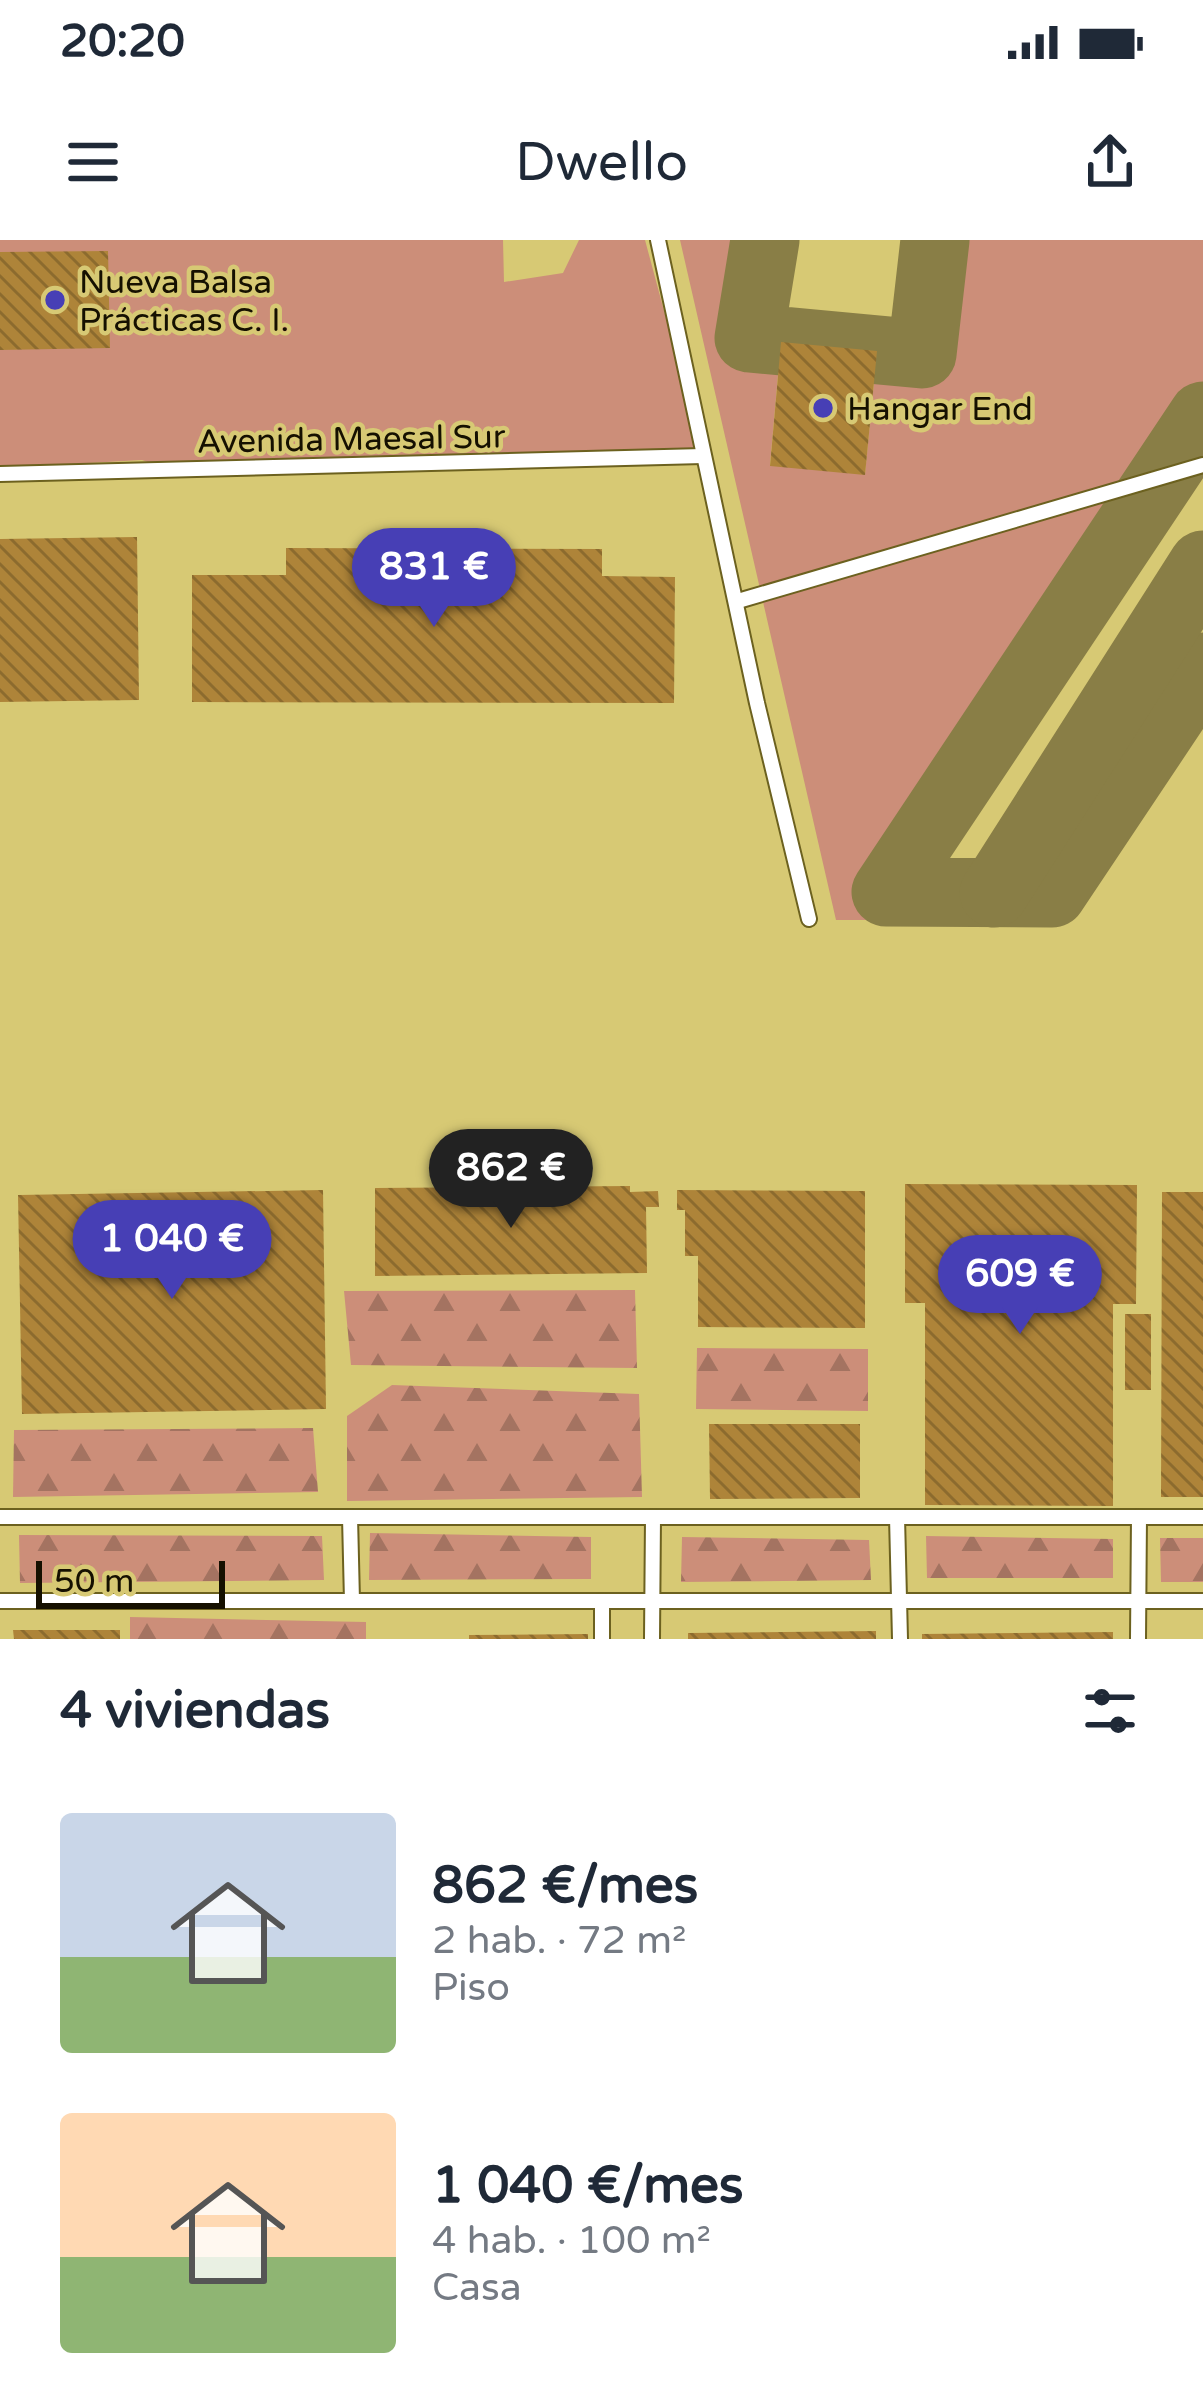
<!DOCTYPE html>
<html lang="es">
<head>
<meta charset="utf-8">
<style>
	body { margin:0; font-family:"Varela Round",sans-serif; background:#f2f2f3; color:#1f2937; height:100vh; display:flex; flex-direction:column; font-size:45px; white-space:nowrap }
	* { box-sizing:border-box; margin:0 }
	p { font-size:39px; color:#747a83 }
	.icon { flex:none; width:66px; height:66px; fill:none; stroke:currentColor; stroke-width:2; stroke-linecap:round; stroke-linejoin:round }
	.map { position:relative; height:1399px; overflow:hidden }
	.drawer { display:flex; flex-direction:column; background:#fff; flex:1 }
	.drawer>* { flex:none }
	.scale { position:absolute; left:36px; bottom:30px; width:189px; box-sizing:border-box; padding-left:12px; border:6px solid #151000; border-top:0; font-size:33px; line-height:42px; white-space:nowrap; color:#151000; -webkit-text-stroke:9px #d7c974; paint-order:stroke }
	.price { position:absolute; translate:-50% -102px; padding:0 27px; border-radius:42px; background:#473fb5; color:#fff; font-size:39px; line-height:78px; filter:drop-shadow(0 3px 6px #0008) }
	.price::after { content:''; position:absolute; left:50%; top:72px; width:36px; height:27px; margin-left:-18px; background:inherit; clip-path:polygon(0 0,100% 0,50% 100%) }
	.price.selected { background:#222; color:#fff }
	ul { padding:0; list-style:none }
	li { display:flex; align-items:center; gap:36px; height:300px; padding:0 60px }
	li span { display:grid; place-items:center; flex:none; width:336px; height:240px; border-radius:12px; color:#555 }
	li>.icon { margin-inline-start:auto }
	span .icon { width:144px; height:144px; fill:#fffc; stroke-width:1 }
	li b { font-size:51px }
	h2 { display:flex; justify-content:space-between; align-items:center; height:144px; padding:0 60px; font-size:51px }
	.status { display:flex; justify-content:space-between; align-items:center; height:84px; padding:0 60px; background:#fff; direction:ltr }
	.status svg { height:33px; fill:currentColor }
	header { display:flex; justify-content:space-between; align-items:center; height:156px; padding:0 60px; background:#fff; font-size:54px; font-weight:600 }
	.map>svg:first-child { display:block }
	.grass { fill:#cc8e79 }
	.forest { fill:url(#forest-firs) }
	.lines { fill:none; stroke-linecap:round; stroke-linejoin:round }
	.taxiway { stroke:#897e46; stroke-width:69 }
	.building { fill:url(#building-back-hatch) }
	.service-casing { stroke:#6c611f; stroke-width:18 }
	.service { stroke:#fff; stroke-width:14 }
	.poi-dot { fill:#473fb5; stroke:#d7c974; stroke-width:4.5 }
	.labels { text-anchor:middle; stroke-width:9; stroke-linejoin:round; paint-order:stroke }
	.poi-label { font-size:33px; fill:#151000; stroke:#d7c974; text-anchor:start }
	.street-label { font-size:33px; fill:#151000; stroke:#d7c974 }
</style>
</head>
<body>
<div class="status"><b>20:20</b><svg viewBox="0 0 49 12"><path d="M0 12V9h3v3zM5 12V6h3v6zM10 12V3h3v9zM15 12V0h3v12zM26 1h20v11H26zM47 4h2v5h-2z"/></svg></div>
<header><svg class="icon" aria-label="menu" viewBox="0 0 24 24"><path d="M4 6h16M4 12h16M4 18h16"/></svg>Dwello<svg class="icon" aria-label="share" viewBox="0 0 24 24"><path d="M12 15V3M7 8l5-5 5 5M5 13v7h14v-7"/></svg></header>
<div class="map">
<svg width="1203" height="1399" viewBox="0 0 1203 1399">
	<defs>
		<pattern id="forest-firs" width="22" height="20" patternUnits="userSpaceOnUse" patternTransform="scale(3)"><rect width="22" height="20" fill="#cc8e79"/><path d="M5 1l3.5 6h-7zM16 11l3.5 6h-7z" fill="#a47361"/></pattern>
		<pattern id="building-back-hatch" width="6" height="6" patternUnits="userSpaceOnUse" patternTransform="scale(3)"><rect width="6" height="6" fill="#ae8439"/><path d="M-1 5l2 2M0 0l6 6M5-1l2 2" fill="none" stroke="#8c6b2e"/></pattern>
	</defs>
	<rect width="100%" height="100%" fill="#d7c974"/>
	<g class="grass">
		<polygon points="0,0 503,0 504,42 563,33 579,0 645,0 703,216 171,230 142,220 0,228"/>
		<polygon points="680,0 765,0 749,98 781,102 770,225 865,234 877,111 922,114 935,0 1203,0 1203,176 1117,311 886,652 874,680 836,680"/>
	</g>
	<g class="forest">
		<polygon points="635,1050 637,1128 351,1125 344,1051"/>
		<polygon points="697,1108 868,1109 868,1171 696,1169"/>
		<polygon points="392,1145 639,1154 642,1257 347,1261 347,1176"/>
		<polygon points="313,1188 318,1252 13,1257 14,1190"/>
		<polygon points="370,1293 591,1297 591,1339 369,1340"/>
		<polygon points="19,1295 322,1296 324,1340 20,1343"/>
		<polygon points="926,1296 1113,1299 1113,1338 927,1338"/>
		<polygon points="682,1297 869,1300 871,1340 681,1342"/>
		<polygon points="1160,1298 1203,1298 1203,1342 1161,1342"/>
		<polygon points="130,1377 366,1382 366,1399 130,1399"/>
	</g>
	<g class="lines">
		<g class="taxiway">
			<polyline points="765,0 749,98 922,114 935,0"/>
			<polyline points="1203,176 886,652 1052,653 1203,427"/>
			<polyline points="994,653 1203,325"/>
		</g>
	</g>
	<g class="building">
		<polygon points="108,11 110,108 0,110 0,12"/>
		<polygon points="781,102 877,111 865,235 770,226"/>
		<polygon points="137,297 139,460 0,462 0,299"/>
		<polygon points="286,308 602,309 602,336 675,337 674,463 192,462 192,335 286,335"/>
		<polygon points="905,944 1137,945 1136,1064 1113,1064 1113,1266 925,1265 925,1063 905,1063"/>
		<polygon points="630,946 630,952 658,951 659,967 646,967 647,1033 375,1036 375,948"/>
		<polygon points="323,950 326,1169 22,1174 18,955"/>
		<polygon points="677,950 865,951 865,1088 698,1087 698,1016 685,1016 685,970 677,970"/>
		<polygon points="1162,952 1203,952 1203,1257 1161,1257"/>
		<rect x="1125" y="1074" width="26" height="76"/>
		<polygon points="709,1184 860,1184 860,1258 710,1259"/>
		<polygon points="13,1390 120,1390 120,1399 14,1399"/>
		<polygon points="876,1391 876,1399 688,1399 688,1393"/>
		<polygon points="1113,1392 1113,1399 922,1399 922,1394"/>
		<polygon points="588,1394 588,1399 469,1399 469,1395"/>
	</g>
	<g class="lines">
		<g class="service-casing">
			<g id="service">
				<polyline points="658,0 757,463 809,679"/>
				<polyline points="0,234 703,216"/>
				<polyline points="738,361 1203,225"/>
				<polyline points="0,1277 1203,1277"/>
				<polyline points="350,1277 352,1361"/>
				<polyline points="897,1277 900,1399"/>
				<polyline points="0,1361 1203,1361"/>
				<polyline points="602,1399 602,1361"/>
				<polyline points="652,1399 653,1277"/>
				<polyline points="1138,1399 1139,1277"/>
			</g>
		</g>
		<use href="#service" class="service"/>
	</g>
	<g class="poi-dot">
		<circle cx="55" cy="60" r="12"/>
		<circle cx="823" cy="168" r="12"/>
	</g>
	<g class="labels">
		<g class="poi-label">
			<text x="79" y="53">Nueva Balsa<tspan x="79" dy="38">Prácticas C. I.</tspan></text>
			<text x="847" y="180">Hangar End</text>
		</g>
		<g class="street-label">
			<text transform="translate(351 198) rotate(-1)" y="12">Avenida Maesal Sur</text>
		</g>
	</g>
</svg>
<div class="scale">50 m</div>
<b class="price" style="left:434px;top:390px">831 €</b>
<b class="price selected" style="left:511px;top:991px">862 €</b>
<b class="price" style="left:172px;top:1062px">1 040 €</b>
<b class="price" style="left:1020px;top:1097px">609 €</b>
</div>
<section class="drawer">
<h2>4 viviendas<svg class="icon" aria-label="filters" viewBox="0 0 24 24"><path d="M4 7h16M4 17h16"/><circle cx="9" cy="7" r="2"/><circle cx="15" cy="17" r="2"/></svg></h2>
<ul>
<li><span style="background:linear-gradient(#c9d6e8 60%,#8fb573 0)"><svg class="icon" aria-label="home" viewBox="0 0 24 24"><path d="M3 11l9-7 9 7M6 9v11h12V9"/></svg></span><div><b>862 €/mes</b><p>2 hab. · 72 m²</p><p>Piso</p></div></li>
<li><span style="background:linear-gradient(#ffd9b3 60%,#8fb573 0)"><svg class="icon" aria-label="home" viewBox="0 0 24 24"><path d="M3 11l9-7 9 7M6 9v11h12V9"/></svg></span><div><b>1 040 €/mes</b><p>4 hab. · 100 m²</p><p>Casa</p></div></li>
</ul>
</section>
</body>
</html>
